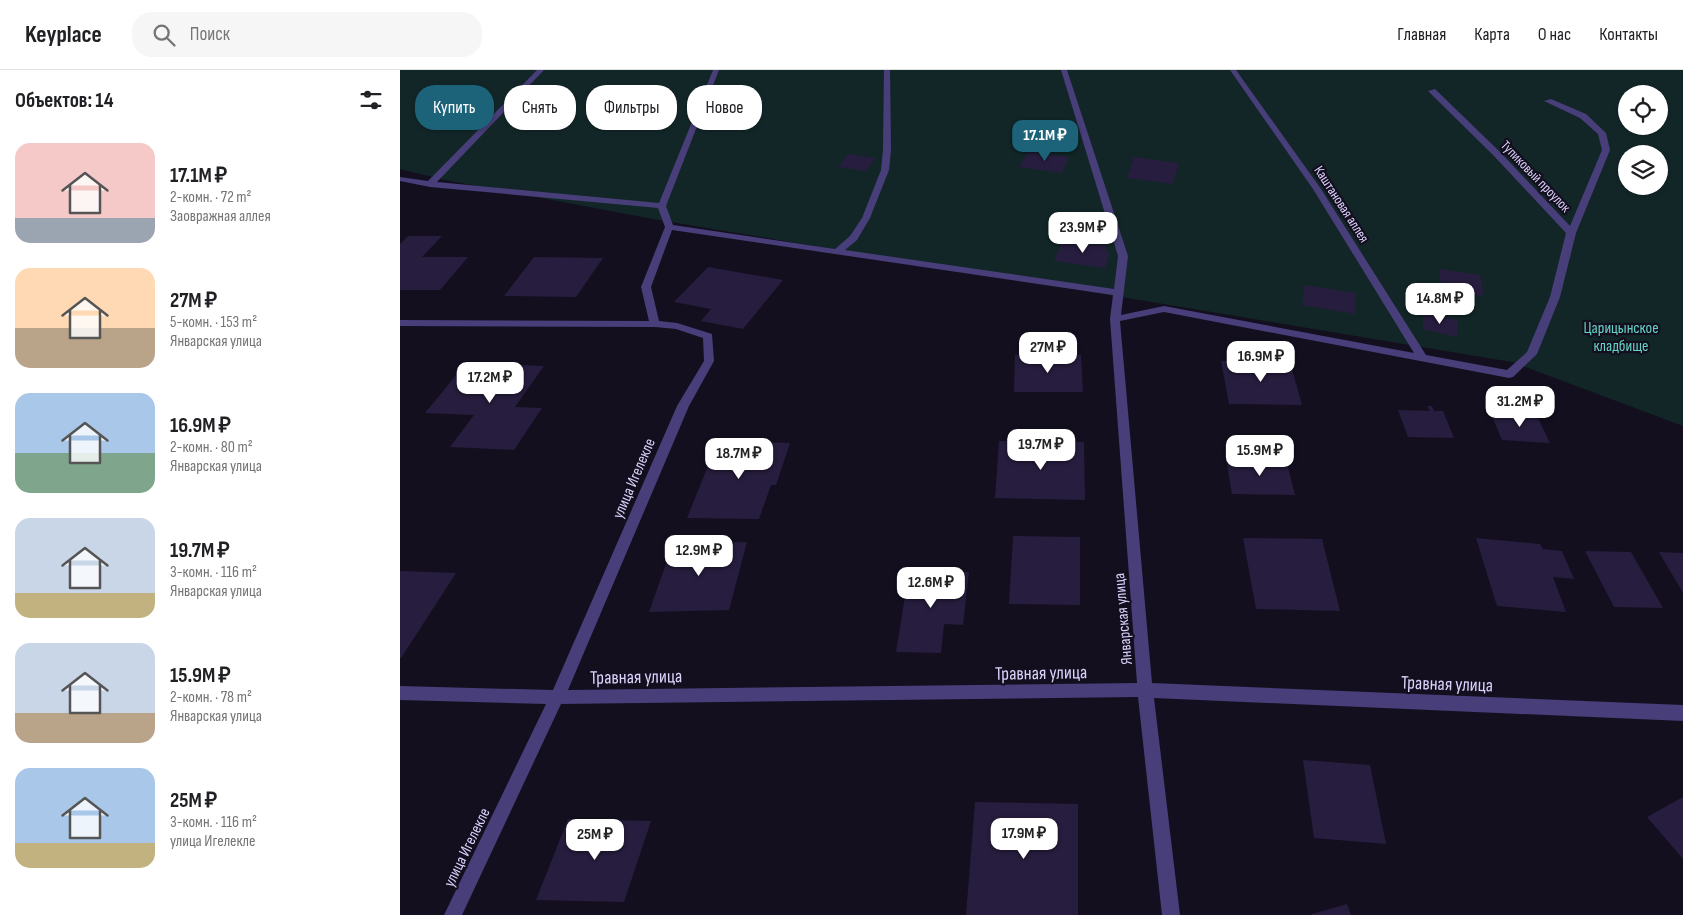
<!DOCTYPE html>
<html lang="ru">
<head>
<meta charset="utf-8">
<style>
	body { margin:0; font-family:"Sofia Sans Condensed",sans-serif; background:#f6f6f6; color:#202124; height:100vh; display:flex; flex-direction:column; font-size:19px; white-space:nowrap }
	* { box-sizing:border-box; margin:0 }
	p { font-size:16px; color:#757577 }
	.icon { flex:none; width:28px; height:28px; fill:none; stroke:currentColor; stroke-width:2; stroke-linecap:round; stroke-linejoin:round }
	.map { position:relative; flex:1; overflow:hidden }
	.panel { display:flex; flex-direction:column; background:#fff; width:400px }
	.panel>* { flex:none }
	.hud { position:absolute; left:15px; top:15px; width:475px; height:45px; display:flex; gap:10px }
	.tools { position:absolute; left:1218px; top:15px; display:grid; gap:10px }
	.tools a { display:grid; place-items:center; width:50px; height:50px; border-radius:50%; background:#fff; box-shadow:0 1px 4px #0004; font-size:25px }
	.price { position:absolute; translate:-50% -42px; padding:0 11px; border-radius:10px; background:#fff; color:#222; font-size:16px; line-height:32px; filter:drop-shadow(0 1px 2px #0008) }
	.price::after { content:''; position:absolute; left:50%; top:30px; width:15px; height:11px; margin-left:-8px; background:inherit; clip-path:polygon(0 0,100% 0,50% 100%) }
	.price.on { background:#1c6379; color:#fff }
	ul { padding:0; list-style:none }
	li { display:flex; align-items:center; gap:15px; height:125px; padding:0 15px }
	li span { display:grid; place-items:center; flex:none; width:140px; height:100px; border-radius:15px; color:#555 }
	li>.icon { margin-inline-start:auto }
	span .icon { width:60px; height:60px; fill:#fffc; stroke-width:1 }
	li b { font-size:21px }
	h2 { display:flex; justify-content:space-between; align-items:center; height:60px; padding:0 15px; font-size:21px }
	.tag { padding:0 18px; border-radius:20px; background:#fff; box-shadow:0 1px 4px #0004; font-size:18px; line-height:45px }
	.tag.on { background:#1c6379; color:#fff }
	header { display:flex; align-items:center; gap:30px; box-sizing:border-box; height:70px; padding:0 25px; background:#fff; border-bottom:1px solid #e0e0e0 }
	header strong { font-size:24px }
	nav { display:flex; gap:28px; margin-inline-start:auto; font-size:18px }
	.search { width:350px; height:45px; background:#f6f6f6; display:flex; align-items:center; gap:12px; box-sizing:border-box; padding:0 18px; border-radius:20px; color:#757577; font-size:19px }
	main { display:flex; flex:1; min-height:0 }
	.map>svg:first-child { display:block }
	.green { fill:#122628; fill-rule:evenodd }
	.building { fill:#271d3e }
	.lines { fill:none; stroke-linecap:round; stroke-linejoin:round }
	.minor { fill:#483e79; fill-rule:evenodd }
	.labels { text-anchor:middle; stroke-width:4.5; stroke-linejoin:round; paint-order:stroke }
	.far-street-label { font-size:14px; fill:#dbd1fa; stroke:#130f1f }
	.park-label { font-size:16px; fill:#65d3c5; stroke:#130f1f }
	.street-label { font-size:16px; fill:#dbd1fa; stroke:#130f1f }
	.near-street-label { font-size:19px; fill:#dbd1fa; stroke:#130f1f }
</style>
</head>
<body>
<header>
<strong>Keyplace</strong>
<div class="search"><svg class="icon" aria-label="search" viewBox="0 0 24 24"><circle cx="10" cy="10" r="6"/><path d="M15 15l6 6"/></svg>Поиск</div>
<nav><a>Главная</a><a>Карта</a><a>О нас</a><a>Контакты</a></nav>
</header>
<main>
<section class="panel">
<h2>Объектов: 14<svg class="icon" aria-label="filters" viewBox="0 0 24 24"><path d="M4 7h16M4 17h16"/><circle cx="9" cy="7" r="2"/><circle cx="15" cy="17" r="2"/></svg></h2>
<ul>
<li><span style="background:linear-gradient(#f6c9c9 75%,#9aa5b1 0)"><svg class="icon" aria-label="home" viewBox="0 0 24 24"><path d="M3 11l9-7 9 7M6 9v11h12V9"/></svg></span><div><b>17.1M ₽</b><p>2-комн. · 72 m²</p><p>Заовражная аллея</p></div></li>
<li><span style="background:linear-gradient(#ffd9b3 60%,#b9a48a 0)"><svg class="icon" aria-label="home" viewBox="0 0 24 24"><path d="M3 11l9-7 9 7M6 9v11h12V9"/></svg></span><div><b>27M ₽</b><p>5-комн. · 153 m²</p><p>Январская улица</p></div></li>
<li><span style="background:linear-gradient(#a9c7e8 60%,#7fa58c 0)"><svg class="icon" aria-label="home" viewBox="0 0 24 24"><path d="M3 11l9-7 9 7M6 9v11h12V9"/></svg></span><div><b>16.9M ₽</b><p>2-комн. · 80 m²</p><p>Январская улица</p></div></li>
<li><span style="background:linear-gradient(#c9d6e8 75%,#c2b280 0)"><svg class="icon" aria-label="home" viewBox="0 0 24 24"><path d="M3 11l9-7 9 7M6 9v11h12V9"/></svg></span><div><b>19.7M ₽</b><p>3-комн. · 116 m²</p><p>Январская улица</p></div></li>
<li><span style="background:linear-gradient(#c9d6e8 70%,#b9a48a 0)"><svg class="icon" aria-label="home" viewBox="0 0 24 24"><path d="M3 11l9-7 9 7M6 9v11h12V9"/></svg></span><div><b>15.9M ₽</b><p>2-комн. · 78 m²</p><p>Январская улица</p></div></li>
<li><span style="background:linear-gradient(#a9c7e8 75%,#c2b280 0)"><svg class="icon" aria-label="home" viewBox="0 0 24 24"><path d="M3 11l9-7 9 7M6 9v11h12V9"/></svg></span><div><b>25M ₽</b><p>3-комн. · 116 m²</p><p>улица Игелекле</p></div></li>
</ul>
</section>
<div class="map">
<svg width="1283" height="845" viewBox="0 0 1283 845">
	<rect width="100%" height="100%" fill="#130f1f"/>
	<path class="green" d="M0,0H1283V356L1112,292L253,149L45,110L0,99ZM1226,24H1259V56H1226ZM1226,84H1259V116H1226Z"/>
	<g class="building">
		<polygon points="628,82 669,87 662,103 619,97"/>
		<polygon points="448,84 476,88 466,101 438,97"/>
		<polygon points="734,87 779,93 773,114 727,108"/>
		<polygon points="676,141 703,146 695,161 668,156"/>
		<polygon points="8,166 42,166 22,187 68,187 40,220 0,220 0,174"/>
		<polygon points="663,170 707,176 706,182 710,182 705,198 654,191"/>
		<polygon points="134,187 203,188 176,227 104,226"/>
		<polygon points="308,197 383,210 343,259 301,251 311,239 274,232"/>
		<polygon points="1039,199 1080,205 1084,226 1042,220"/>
		<polygon points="905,215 955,223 955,244 902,235"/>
		<polygon points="1023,243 1058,250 1057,267 1023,259"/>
		<polygon points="615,285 681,285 683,322 614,322"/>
		<polygon points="821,291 890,292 902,335 829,334"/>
		<polygon points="66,293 144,296 115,337 142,338 114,380 50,377 74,345 25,343"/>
		<polygon points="1027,336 1032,336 1034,341 1043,341 1054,368 1008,367 998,340 1030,341"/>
		<polygon points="1091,344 1137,346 1150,373 1102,370"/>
		<polygon points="318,371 390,373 376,415 371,415 359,449 287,448"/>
		<polygon points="599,371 684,372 685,430 595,428"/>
		<polygon points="826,389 886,389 895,425 832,424"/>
		<polygon points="613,466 680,467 680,535 609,534"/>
		<polygon points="843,468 922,469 940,541 856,539"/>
		<polygon points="1076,468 1140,474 1143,479 1162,481 1174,509 1153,507 1166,542 1097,536"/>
		<polygon points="347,472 329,540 249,542 273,474"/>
		<polygon points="1185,481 1231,482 1263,538 1214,537"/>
		<polygon points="1259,482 1283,483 1283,523"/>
		<polygon points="0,501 56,503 1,588 0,588"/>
		<polygon points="509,501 569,502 563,555 544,554 541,583 496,582"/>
		<polygon points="903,690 970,695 986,774 914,768"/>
		<polygon points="1283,727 1283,789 1247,747"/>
		<polygon points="575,732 678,734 678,845 566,845"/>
		<polygon points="168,749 251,751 224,832 136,830"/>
		<polygon points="947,834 951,845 912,845 912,844"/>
	</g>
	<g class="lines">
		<path class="minor" d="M137,0H144L37,112L259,133L313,0H319L266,136L273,155L435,179L450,166L462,148L481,100L483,80L484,0H490L491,80L489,100L470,148L457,170L445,180L714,219L718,186L661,0H667L728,186L721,245L764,236L1014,283L913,119L830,0H836L921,119L1026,285L1107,300L1127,282L1150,227L1166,163L1094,86L1028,21L1035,19L1100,82L1170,156L1202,80L1198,64L1180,48L1144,31L1151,29L1186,44L1206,63L1210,80L1176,163L1160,227L1137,284L1113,307L1109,308L764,242L720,251L752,613L1283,635V651L754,628L780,845H762L738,627L161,634L62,845H44L146,634L0,630V616L153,620L277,336L304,291L303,268L276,259L255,257L0,256V250L249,251L241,217L265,157L258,138L30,117L0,111V107L28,111ZM272,160L713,225L710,249L737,613L168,620L289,336L314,291L312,264L277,253L259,251L251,217Z"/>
	</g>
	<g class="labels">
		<g class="far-street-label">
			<text transform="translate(1136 106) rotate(46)" y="5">Тупиковый проулок</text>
			<text transform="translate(942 134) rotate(57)" y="5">Каштановая аллея</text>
		</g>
		<g class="park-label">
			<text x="1221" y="263">Царицынское<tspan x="1221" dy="18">кладбище</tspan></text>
		</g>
		<g class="street-label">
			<text transform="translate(233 408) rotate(-67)" y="6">улица Игелекле</text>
			<text transform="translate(722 549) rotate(-95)" y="6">Январская улица</text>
			<text transform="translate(66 777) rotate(-64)" y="6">улица Игелекле</text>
		</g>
		<g class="near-street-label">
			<text transform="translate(641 602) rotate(-1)" y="7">Травная улица</text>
			<text transform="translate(236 606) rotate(-1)" y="7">Травная улица</text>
			<text transform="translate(1047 613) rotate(2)" y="7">Травная улица</text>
		</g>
	</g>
</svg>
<div class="tools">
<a><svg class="icon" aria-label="locate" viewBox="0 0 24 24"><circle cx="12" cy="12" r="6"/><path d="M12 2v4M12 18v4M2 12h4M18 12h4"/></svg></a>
<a><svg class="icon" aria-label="layers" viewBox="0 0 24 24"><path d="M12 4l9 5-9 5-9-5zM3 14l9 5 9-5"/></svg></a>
</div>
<b class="price on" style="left:645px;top:92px">17.1M ₽</b>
<b class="price" style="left:683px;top:184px">23.9M ₽</b>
<b class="price" style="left:1040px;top:255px">14.8M ₽</b>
<b class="price" style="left:648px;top:304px">27M ₽</b>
<b class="price" style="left:861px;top:313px">16.9M ₽</b>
<b class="price" style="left:90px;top:334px">17.2M ₽</b>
<b class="price" style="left:1120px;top:358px">31.2M ₽</b>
<b class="price" style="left:641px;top:401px">19.7M ₽</b>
<b class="price" style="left:860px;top:407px">15.9M ₽</b>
<b class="price" style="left:339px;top:410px">18.7M ₽</b>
<b class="price" style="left:299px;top:507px">12.9M ₽</b>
<b class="price" style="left:531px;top:539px">12.6M ₽</b>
<b class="price" style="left:624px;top:790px">17.9M ₽</b>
<b class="price" style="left:195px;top:791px">25M ₽</b>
<div class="hud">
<a class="tag on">Купить</a>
<a class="tag">Снять</a>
<a class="tag">Фильтры</a>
<a class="tag">Новое</a>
</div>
</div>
</main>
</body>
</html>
